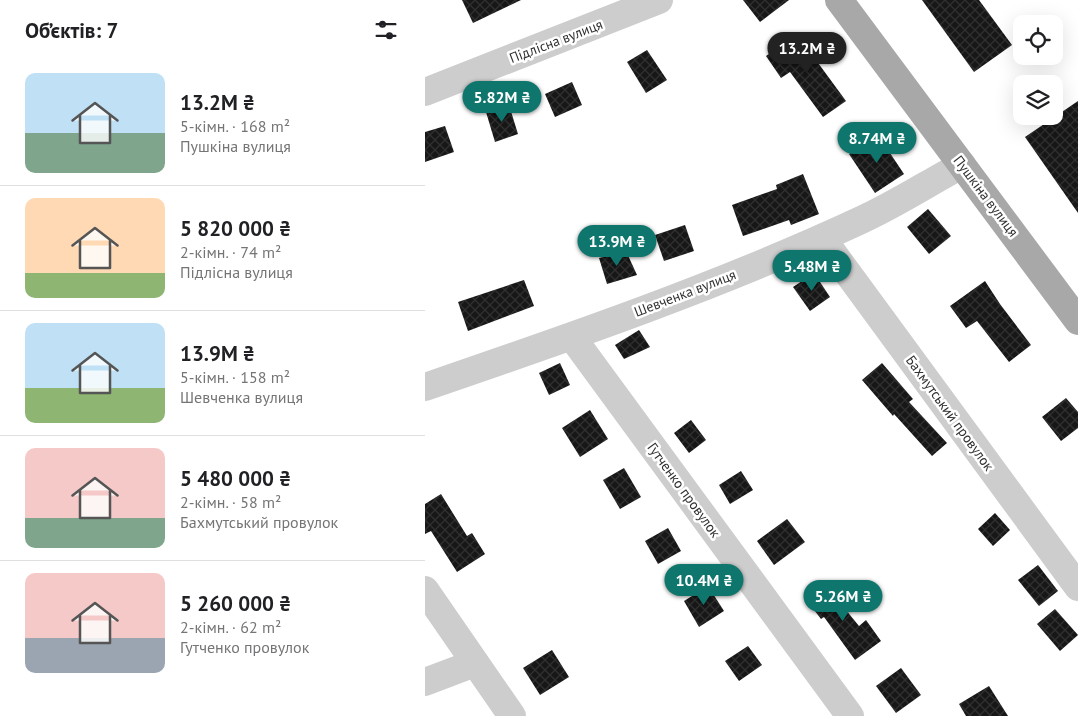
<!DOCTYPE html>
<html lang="uk">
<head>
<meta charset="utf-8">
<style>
	body { margin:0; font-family:"PT Sans",sans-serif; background:#f6f6f6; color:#202124; height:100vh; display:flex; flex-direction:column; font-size:19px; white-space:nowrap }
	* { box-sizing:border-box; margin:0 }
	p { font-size:16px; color:#757577 }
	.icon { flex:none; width:28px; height:28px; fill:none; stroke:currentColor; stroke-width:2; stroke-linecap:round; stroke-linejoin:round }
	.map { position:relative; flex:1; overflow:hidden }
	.drawer { display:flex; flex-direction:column; background:#fff; width:425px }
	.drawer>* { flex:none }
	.buttons { position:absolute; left:588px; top:15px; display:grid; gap:10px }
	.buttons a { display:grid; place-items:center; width:50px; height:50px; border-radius:10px; background:#fff; box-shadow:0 5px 20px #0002; font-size:25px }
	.price { position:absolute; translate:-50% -42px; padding:0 11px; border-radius:18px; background:#0f766e; color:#fff; font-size:16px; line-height:32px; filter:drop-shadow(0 1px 2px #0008) }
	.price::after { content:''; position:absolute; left:50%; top:30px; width:15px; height:11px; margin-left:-8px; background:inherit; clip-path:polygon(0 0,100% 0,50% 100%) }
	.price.active { background:#222; color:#fff }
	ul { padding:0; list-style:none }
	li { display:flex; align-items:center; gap:15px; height:125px; padding:0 25px }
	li+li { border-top:1px solid #e0e0e0 }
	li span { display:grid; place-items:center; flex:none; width:140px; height:100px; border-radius:10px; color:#555 }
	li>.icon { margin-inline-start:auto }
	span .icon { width:60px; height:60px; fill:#fffc; stroke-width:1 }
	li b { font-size:21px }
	h2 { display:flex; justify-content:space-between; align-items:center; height:60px; padding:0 25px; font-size:21px }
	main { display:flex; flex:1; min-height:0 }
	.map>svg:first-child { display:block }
	.building { fill:url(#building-cross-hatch) }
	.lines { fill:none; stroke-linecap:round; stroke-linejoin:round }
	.minor { stroke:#cdcdcd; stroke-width:28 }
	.major { stroke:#a8a8a8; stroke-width:28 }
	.labels { text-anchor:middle; stroke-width:5; stroke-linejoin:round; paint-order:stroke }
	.street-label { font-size:14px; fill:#303030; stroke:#fff }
</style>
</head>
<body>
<main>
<section class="drawer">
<h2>Об’єктів: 7<svg class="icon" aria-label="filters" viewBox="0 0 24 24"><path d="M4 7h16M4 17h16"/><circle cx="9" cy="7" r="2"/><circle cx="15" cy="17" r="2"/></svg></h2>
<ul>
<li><span style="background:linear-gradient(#bfe0f5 60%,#7fa58c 0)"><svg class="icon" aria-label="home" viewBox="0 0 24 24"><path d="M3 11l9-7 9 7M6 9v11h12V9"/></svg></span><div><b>13.2M ₴</b><p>5-кімн. · 168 m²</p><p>Пушкіна вулиця</p></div></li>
<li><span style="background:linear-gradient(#ffd9b3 75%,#8fb573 0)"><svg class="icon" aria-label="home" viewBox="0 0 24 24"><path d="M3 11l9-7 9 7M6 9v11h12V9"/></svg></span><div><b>5 820 000 ₴</b><p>2-кімн. · 74 m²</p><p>Підлісна вулиця</p></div></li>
<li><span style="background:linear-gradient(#bfe0f5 65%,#8fb573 0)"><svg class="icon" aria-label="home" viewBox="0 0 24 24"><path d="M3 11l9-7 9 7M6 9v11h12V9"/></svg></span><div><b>13.9M ₴</b><p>5-кімн. · 158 m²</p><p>Шевченка вулиця</p></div></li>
<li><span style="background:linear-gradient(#f6c9c9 70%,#7fa58c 0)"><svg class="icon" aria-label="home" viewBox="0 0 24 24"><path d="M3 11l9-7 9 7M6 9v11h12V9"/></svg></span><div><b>5 480 000 ₴</b><p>2-кімн. · 58 m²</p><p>Бахмутський провулок</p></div></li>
<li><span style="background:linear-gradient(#f6c9c9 65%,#9aa5b1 0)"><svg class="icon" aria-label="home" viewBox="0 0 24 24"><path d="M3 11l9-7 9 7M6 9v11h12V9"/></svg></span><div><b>5 260 000 ₴</b><p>2-кімн. · 62 m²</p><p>Гутченко провулок</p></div></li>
</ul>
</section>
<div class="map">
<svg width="653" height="716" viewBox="0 0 653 716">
	<defs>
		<pattern id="building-cross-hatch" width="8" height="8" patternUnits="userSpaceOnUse" patternTransform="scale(1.25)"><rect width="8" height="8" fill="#171717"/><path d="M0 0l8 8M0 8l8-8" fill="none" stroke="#303030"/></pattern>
	</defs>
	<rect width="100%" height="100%" fill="#fff"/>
	<g class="building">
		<polygon points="37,0 96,0 48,23"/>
		<polygon points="318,0 364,0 335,22"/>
		<polygon points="497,0 554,0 587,45 549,72"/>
		<polygon points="375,33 390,55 388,56 421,101 398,117 365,72 356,78 341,56"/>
		<polygon points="222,50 242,80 221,93 202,62"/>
		<polygon points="147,82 157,105 130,117 120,94"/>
		<polygon points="653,101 653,213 600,137"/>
		<polygon points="84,105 93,134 70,142 61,112"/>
		<polygon points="20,126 29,152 0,162 0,132"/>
		<polygon points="453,135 479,174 450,193 424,154"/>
		<polygon points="378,174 394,214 366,225 364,220 318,236 307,205 352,189 351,185"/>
		<polygon points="503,209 526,236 504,254 482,227"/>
		<polygon points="260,225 269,251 239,261 230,235"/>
		<polygon points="201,251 212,275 182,284 174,258"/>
		<polygon points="389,273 405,297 385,311 368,287"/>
		<polygon points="99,280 109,306 43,331 33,302"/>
		<polygon points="560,281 575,304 606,345 584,362 552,321 541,328 525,306"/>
		<polygon points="214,330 225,347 199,359 190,345"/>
		<polygon points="135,363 145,385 124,395 114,373"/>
		<polygon points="457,363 488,399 484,402 522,443 507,456 469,414 468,416 437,380"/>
		<polygon points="641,398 653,412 653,428 636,441 617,417"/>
		<polygon points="165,410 183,439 155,457 137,428"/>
		<polygon points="266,420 281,440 264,453 249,433"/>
		<polygon points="199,468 216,497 195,509 178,480"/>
		<polygon points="316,471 328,490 305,504 294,485"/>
		<polygon points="16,494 42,536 47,533 60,554 32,572 6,531 0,534 0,504"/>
		<polygon points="570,513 585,530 568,546 553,529"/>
		<polygon points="362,519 380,542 349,565 332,541"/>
		<polygon points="243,528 256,551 233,564 220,541"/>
		<polygon points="613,565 633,591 614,606 593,580"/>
		<polygon points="399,583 434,626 441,620 456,641 430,660 399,617 396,619 380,598"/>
		<polygon points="283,586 299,611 274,627 259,601"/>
		<polygon points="630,609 653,635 635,651 612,624"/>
		<polygon points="323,646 337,665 314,681 300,661"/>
		<polygon points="127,650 144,677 115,695 98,668"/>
		<polygon points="476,668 496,695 471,713 451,686"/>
		<polygon points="564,686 583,716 541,716 534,704"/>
	</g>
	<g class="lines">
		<g class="minor">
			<polyline points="0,92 234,0"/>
			<polyline points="397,238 653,587"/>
			<polyline points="147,337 425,716"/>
			<path d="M0,387C146,337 294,286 434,221C470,205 503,183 537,165"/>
			<polyline points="0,590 87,716"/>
			<polyline points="0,682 50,663"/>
		</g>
		<polyline class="major" points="414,0 653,321"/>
	</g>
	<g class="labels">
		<g class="street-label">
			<text transform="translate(131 41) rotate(-21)" y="5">Підлісна вулиця</text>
			<text transform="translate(561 196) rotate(53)" y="5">Пушкіна вулиця</text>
			<text transform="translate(260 293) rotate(-21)" y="5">Шевченка вулиця</text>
			<text transform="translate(525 413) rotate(54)" y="5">Бахмутський провулок</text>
			<text transform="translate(259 490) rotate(54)" y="5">Гутченко провулок</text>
		</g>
	</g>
</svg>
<div class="buttons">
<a><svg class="icon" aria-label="locate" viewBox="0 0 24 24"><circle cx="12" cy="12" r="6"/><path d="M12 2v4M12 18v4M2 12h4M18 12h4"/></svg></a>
<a><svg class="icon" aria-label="layers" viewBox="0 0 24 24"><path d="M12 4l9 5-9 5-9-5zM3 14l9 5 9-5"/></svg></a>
</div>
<b class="price active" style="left:382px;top:74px">13.2M ₴</b>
<b class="price" style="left:77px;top:123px">5.82M ₴</b>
<b class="price" style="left:452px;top:164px">8.74M ₴</b>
<b class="price" style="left:192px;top:267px">13.9M ₴</b>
<b class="price" style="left:387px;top:292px">5.48M ₴</b>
<b class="price" style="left:279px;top:606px">10.4M ₴</b>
<b class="price" style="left:418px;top:622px">5.26M ₴</b>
</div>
</main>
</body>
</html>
